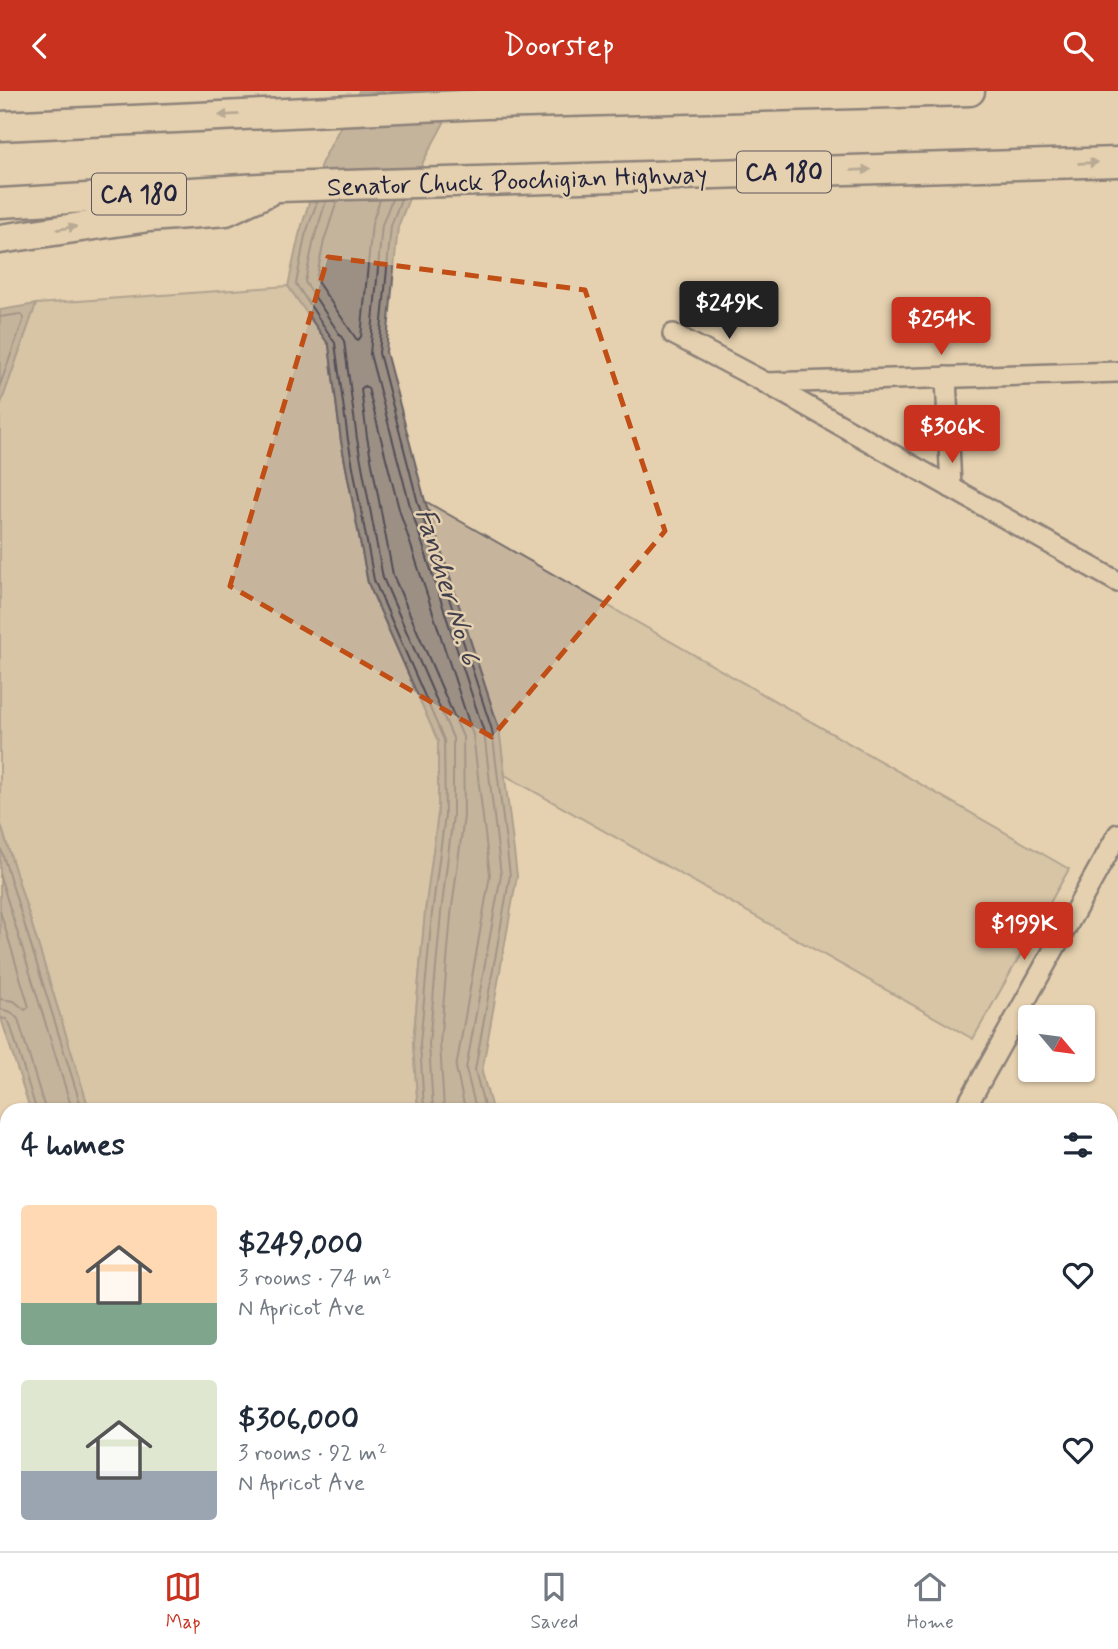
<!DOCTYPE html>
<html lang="en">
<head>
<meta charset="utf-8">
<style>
	body { margin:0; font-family:Mynerve,sans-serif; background:#f6f6f7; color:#1f2937; height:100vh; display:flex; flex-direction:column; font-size:26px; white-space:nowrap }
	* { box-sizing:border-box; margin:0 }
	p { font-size:23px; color:#747a83 }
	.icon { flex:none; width:38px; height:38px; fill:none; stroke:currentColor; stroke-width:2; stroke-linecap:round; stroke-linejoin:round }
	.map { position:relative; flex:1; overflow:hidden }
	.sheet { position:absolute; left:0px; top:1012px; width:1118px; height:450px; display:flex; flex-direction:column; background:#fff; border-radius:21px 21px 0 0; box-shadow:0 2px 5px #0004 }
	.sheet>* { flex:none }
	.needle { width:46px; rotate:119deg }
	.fabs { position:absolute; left:1018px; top:914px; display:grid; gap:14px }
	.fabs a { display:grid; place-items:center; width:77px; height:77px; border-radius:7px; background:#fff; box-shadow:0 2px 5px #0004; font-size:35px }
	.price { position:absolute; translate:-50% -60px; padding:0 16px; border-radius:7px; background:#c8321e; color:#fff; font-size:23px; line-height:46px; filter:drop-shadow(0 2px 4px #0008) }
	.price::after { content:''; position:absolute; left:50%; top:42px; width:21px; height:16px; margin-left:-10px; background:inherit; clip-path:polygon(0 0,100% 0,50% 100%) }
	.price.active { background:#222; color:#fff }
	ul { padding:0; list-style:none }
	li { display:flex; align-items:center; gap:21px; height:175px; padding:0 21px }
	li span { display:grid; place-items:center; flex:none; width:196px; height:140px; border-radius:7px; color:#555 }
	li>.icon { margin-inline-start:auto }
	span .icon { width:84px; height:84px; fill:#fffc; stroke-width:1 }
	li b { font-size:30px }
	h2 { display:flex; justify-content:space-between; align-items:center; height:84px; padding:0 21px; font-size:30px }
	header { display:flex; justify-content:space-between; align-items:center; height:91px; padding:0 21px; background:#c8321e; color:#fff; font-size:32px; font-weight:600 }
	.menu { display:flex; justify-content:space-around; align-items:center; height:98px; border-top:2px solid #e0e1e3; background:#fff; font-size:19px; color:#747a83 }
	.menu a { display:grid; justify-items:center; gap:4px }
	.menu .active { color:#c8321e }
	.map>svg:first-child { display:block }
	.green { fill:#c6b59c; stroke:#746c6c; stroke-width:2 }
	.water { fill:#9c9084; stroke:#6b6467; stroke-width:2 }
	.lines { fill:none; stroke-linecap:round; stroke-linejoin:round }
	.shore { stroke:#534e58; stroke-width:2 }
	.minor-casing { stroke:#22223b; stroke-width:24 }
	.major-casing { stroke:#22223b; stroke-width:30 }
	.highway-casing { stroke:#22223b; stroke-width:33 }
	.minor { stroke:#e5d1af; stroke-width:19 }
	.major { stroke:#e5d1af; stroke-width:24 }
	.highway { stroke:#e5d1af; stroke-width:28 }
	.oneway { fill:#847a75 }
	.marked { fill:none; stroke:#c04e15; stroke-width:5; stroke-dasharray:14 9; stroke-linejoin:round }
	.labels { text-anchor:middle; stroke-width:5; stroke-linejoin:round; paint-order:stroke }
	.shield { fill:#e5d1af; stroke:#5c565e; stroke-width:2 }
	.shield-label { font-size:24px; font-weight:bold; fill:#22223b }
	.street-label { font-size:26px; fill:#22223b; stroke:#e5d1af }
	.water-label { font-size:28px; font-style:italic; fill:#403e4d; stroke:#e5d1af }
</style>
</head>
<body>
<header><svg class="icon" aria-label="back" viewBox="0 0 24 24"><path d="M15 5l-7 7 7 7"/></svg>Doorstep<svg class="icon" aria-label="search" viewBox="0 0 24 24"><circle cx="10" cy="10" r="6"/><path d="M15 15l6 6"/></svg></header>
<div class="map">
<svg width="1118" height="1460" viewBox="0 0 1118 1460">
	<rect width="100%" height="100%" fill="#e5d1af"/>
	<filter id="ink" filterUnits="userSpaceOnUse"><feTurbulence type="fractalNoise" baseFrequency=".0143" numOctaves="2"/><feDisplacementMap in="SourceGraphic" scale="14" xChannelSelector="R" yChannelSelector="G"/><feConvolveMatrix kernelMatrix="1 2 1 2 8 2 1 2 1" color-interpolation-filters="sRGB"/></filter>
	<g filter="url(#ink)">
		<g class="green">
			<polygon points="288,195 329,254 341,350 368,492 438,650 438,723 425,821 413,953 418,1018 89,1018 0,731 0,315 36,213"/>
			<polygon points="425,410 1069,778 973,948 505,684 499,638"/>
			<polygon points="239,1454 418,1454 417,1460 250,1460"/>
		</g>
		<g class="water">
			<polygon points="359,0 461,0 424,69 398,136 386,261 425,410 499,638 517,785 482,981 492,1018 418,1018 413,953 425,821 438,723 438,650 368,492 341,350 329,254 288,195 299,144 321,73"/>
			<polygon points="36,213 0,315 0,219"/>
			<polygon points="0,731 89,1018 30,1018 0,924"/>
			<rect x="95" y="1454" width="52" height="6"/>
			<polygon points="418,1454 493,1454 492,1460 417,1460"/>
		</g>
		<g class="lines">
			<g class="shore">
				<polyline points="392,108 382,134 370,263 410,415 484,641 501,784 466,978 476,1018"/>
				<polyline points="401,108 391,135 379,262 418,412 492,639 510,784 475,979 485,1018"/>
				<polyline points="326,110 314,148 305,191 344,250 357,348 383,487 453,647 453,724 441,822 429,953 433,1018"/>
				<polyline points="337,110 324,150 316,189 357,249 361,246 372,132 380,109"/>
				<polyline points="317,111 305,145 296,193 335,252 348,349 374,489 444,649 445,724 432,822 420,953 424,1018"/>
				<polyline points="0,226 20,223 24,227 0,294"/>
				<polyline points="0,755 82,1018"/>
				<polyline points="0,785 72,1018"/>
				<polyline points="0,820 29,916 25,919 14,910 0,908"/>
				<polyline points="0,918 11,921 18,928 45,1018"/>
				<polyline points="0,927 6,928 10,933 36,1018"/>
				<polyline points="444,1018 440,953 451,824 464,725 463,646 393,484 367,346 361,298 364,295 368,297 399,418 473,644 490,784 456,977 465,1018"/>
			</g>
			<g class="minor-casing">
				<g id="minor">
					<polyline points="673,243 766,292 1118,491"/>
					<polyline points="946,286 951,397"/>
					<polyline points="766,292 1118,281"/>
					<polyline points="965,1018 1118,743"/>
					<polyline points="99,1454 99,1460"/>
					<polyline points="720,1460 723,1454"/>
				</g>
			</g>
			<g class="major-casing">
				<g id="major">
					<polyline points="0,1344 7,1348"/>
					<polyline points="199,1454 209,1460"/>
				</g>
			</g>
			<g class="highway-casing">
				<g id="highway">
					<polyline points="0,35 486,13 970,0"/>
					<polyline points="0,112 279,96 1118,71"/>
					<polyline points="0,148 149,126 226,120 267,101"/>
				</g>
			</g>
			<use href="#minor" class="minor"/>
			<use href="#major" class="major"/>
			<use href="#highway" class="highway"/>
		</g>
		<defs><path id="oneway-solid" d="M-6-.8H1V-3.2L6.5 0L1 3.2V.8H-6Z" transform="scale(1.75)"/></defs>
		<g class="oneway">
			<use href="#oneway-solid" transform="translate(229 24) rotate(177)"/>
			<use href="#oneway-solid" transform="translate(1088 72) rotate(-2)"/>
			<use href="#oneway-solid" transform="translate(861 79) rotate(-2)"/>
			<use href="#oneway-solid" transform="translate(67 137) rotate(-9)"/>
		</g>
	</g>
	<path d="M0 0H1118V1460H0ZM328,166L585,199L665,440L492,646L230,495Z" fill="#e5d1af" fill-opacity=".55" fill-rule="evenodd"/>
	<path class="marked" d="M328,166L585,199L665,440L492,646L230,495Z"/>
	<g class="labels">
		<g class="shield">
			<rect x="737" y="60.5" width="94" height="41" rx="5"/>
			<rect x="92" y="82.5" width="94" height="41" rx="5"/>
		</g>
		<g class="shield-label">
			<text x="784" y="89">CA 180</text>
			<text x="139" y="111">CA 180</text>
		</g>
		<g class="street-label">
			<text transform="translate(517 89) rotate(-2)" y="9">Senator Chuck Poochigian Highway</text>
		</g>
		<g class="water-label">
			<text transform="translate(449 495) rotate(73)" y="10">Fancher No. 6</text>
		</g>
	</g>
</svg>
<div class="fabs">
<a><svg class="needle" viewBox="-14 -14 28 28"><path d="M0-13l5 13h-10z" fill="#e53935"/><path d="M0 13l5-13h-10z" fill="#747a83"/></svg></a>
</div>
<b class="price active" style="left:729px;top:250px">$249K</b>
<b class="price" style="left:941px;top:266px">$254K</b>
<b class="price" style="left:952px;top:374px">$306K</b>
<b class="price" style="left:1024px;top:871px">$199K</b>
<section class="sheet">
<h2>4 homes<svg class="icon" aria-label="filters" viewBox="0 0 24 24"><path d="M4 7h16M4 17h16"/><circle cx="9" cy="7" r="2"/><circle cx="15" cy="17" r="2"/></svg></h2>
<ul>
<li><span style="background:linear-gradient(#ffd9b3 70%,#7fa58c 0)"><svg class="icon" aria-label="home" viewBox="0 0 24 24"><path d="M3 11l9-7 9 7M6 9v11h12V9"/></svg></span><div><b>$249,000</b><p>3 rooms · 74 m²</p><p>N Apricot Ave</p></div><svg class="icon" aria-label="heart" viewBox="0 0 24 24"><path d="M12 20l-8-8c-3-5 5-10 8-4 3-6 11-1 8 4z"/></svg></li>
<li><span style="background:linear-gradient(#dfe7d0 65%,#9aa5b1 0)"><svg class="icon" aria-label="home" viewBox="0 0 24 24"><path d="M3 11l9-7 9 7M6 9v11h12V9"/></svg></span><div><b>$306,000</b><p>3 rooms · 92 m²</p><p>N Apricot Ave</p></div><svg class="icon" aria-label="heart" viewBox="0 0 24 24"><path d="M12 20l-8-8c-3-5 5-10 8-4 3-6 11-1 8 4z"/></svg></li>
</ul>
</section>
</div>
<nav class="menu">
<a class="active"><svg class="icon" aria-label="map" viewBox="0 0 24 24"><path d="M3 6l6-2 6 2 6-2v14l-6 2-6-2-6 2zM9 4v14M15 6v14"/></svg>Map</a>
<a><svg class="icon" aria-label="saved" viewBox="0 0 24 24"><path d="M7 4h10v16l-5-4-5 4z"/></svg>Saved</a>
<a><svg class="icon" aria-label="home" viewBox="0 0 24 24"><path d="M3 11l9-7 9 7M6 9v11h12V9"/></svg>Home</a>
</nav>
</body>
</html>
